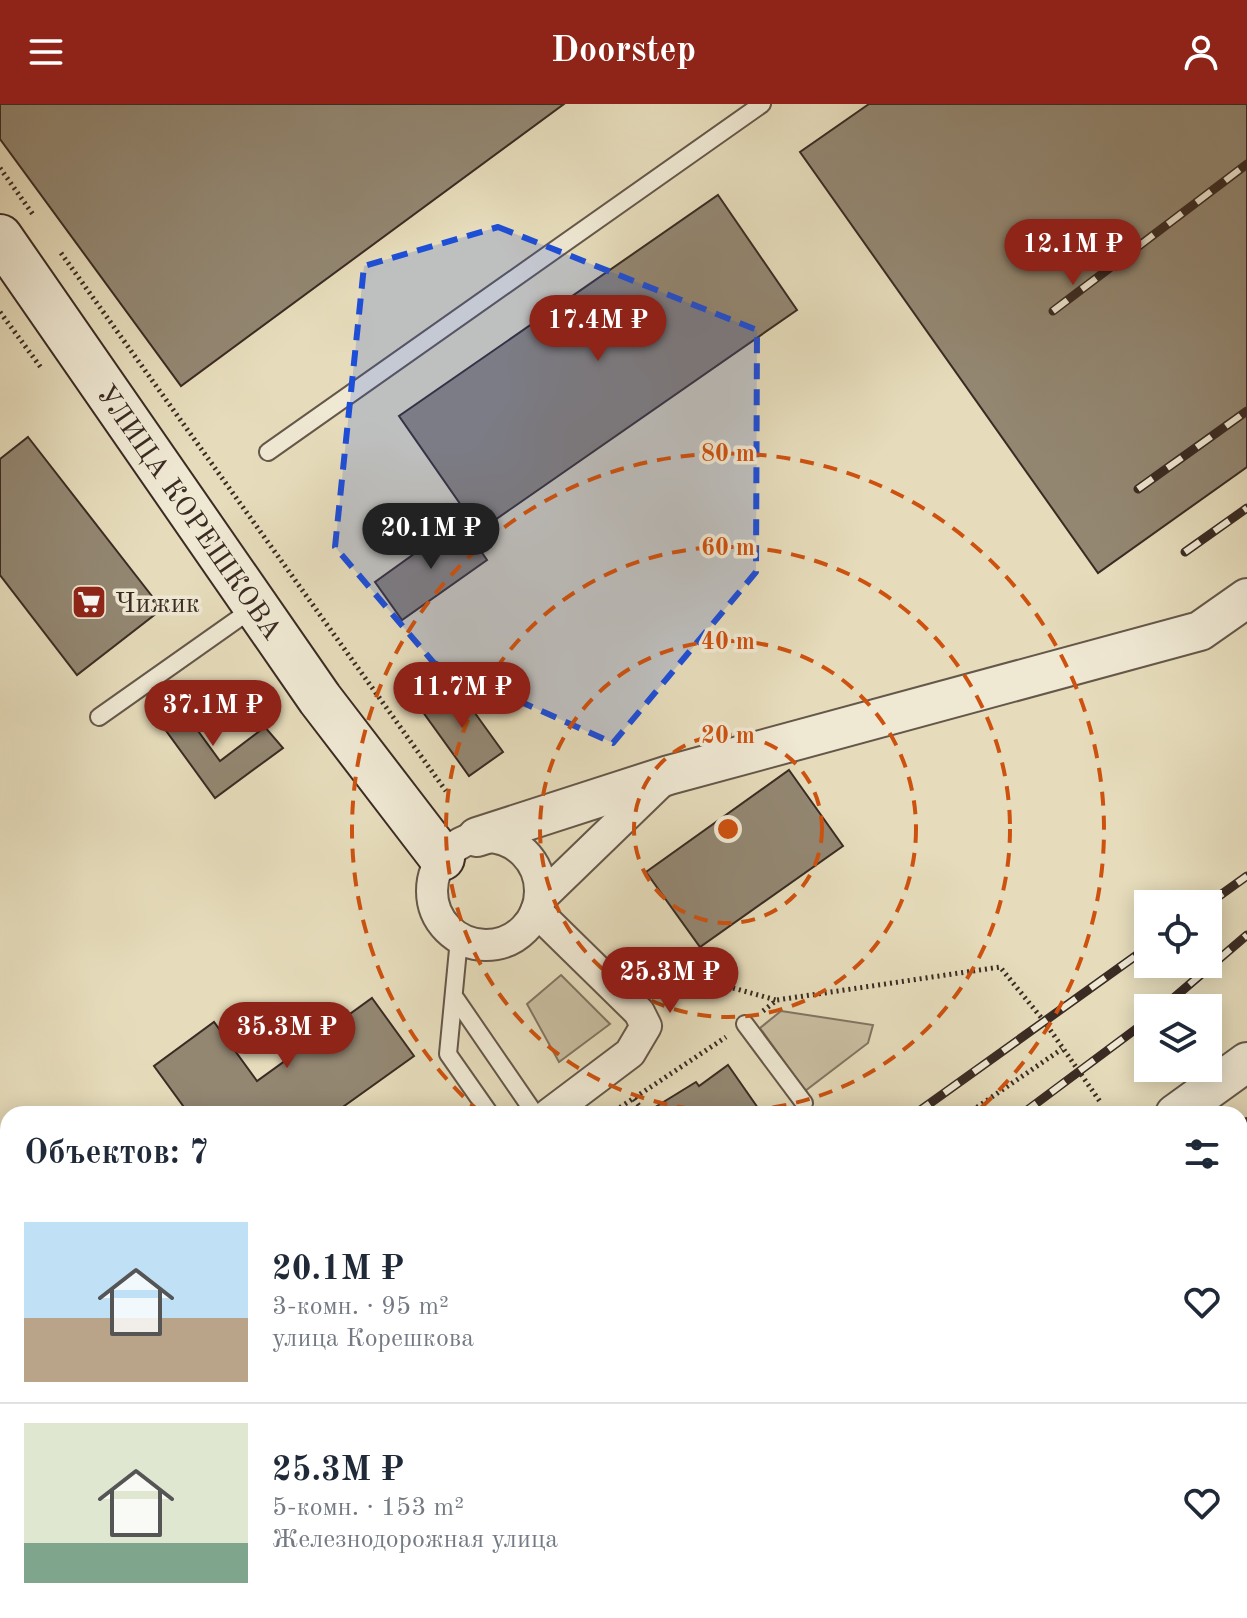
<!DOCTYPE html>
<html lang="ru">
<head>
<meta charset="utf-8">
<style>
	body { margin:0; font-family:"Old Standard TT",serif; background:#f2f2f3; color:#1f2937; height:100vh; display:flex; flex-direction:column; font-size:30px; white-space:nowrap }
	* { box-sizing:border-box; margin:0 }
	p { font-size:26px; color:#747a83 }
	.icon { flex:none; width:44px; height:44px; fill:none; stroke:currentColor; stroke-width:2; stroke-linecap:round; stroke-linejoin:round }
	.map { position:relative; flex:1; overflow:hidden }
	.side { position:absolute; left:0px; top:1002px; width:1248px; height:512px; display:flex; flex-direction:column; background:#fff; border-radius:24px 24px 0 0; box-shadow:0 4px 20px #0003 }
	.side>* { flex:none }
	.buttons { position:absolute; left:1134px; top:786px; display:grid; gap:16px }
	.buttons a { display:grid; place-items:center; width:88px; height:88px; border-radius:0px; background:#fff; box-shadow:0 4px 20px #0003; font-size:40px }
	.price { position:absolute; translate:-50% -68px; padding:0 18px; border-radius:28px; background:#8f2418; color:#fff; font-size:26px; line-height:52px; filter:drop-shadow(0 2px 4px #0008) }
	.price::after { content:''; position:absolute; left:50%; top:48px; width:24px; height:18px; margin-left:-12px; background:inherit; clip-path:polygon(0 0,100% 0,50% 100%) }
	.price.selected { background:#222; color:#fff }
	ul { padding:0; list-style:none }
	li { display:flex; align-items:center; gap:24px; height:200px; padding:0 24px }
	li+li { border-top:2px solid #e0e1e3 }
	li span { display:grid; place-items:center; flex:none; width:224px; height:160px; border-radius:0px; color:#555 }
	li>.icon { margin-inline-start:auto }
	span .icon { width:96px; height:96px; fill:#fffc; stroke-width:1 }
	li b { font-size:34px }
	h2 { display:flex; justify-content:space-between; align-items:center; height:96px; padding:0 24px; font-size:34px }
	header { display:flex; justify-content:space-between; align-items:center; height:104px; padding:0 24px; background:#8f2418; color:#fff; font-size:36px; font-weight:800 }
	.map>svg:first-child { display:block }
	.green { fill:#c9bea1; stroke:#827462; stroke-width:2 }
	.building { fill:#938772; stroke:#3a2b23; stroke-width:2 }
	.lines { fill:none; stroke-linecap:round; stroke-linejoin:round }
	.service-casing { stroke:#655749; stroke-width:20 }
	.minor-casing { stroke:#655749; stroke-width:34 }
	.tertiary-casing { stroke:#655749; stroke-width:42 }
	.secondary-casing { stroke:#3a2b23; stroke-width:48 }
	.path { stroke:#3a2b23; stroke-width:5; stroke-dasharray:2 4; stroke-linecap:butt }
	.service { stroke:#efe8d3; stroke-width:16 }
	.minor { stroke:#efe8d3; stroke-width:30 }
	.tertiary { stroke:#efe8d3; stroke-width:38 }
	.secondary { stroke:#efe8d3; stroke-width:44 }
	.rail-casing { stroke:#3a2b23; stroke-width:9 }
	.rail { stroke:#efe8d3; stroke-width:6; stroke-dasharray:18; stroke-linecap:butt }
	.marked { fill:#1d4ed8; fill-opacity:0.2; stroke:#1d4ed8; stroke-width:6; stroke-dasharray:16 10; stroke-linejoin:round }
	.ring { fill:none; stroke:#ce520f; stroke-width:4; stroke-dasharray:14 10 }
	.labels { text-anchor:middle; stroke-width:7; stroke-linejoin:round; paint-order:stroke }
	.street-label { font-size:28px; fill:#3a2b23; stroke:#efe8d3 }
	.poi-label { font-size:28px; fill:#3a2b23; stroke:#efe8d3; text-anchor:start }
	.centre { fill:#ce520f; stroke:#efe8d3; stroke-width:4 }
	.ring-label { font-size:24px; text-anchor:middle; font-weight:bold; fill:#ce520f; stroke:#efe8d3; stroke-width:7; stroke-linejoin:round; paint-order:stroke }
</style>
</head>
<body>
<header><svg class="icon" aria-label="menu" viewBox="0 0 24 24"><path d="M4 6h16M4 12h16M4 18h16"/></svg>Doorstep<svg class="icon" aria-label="person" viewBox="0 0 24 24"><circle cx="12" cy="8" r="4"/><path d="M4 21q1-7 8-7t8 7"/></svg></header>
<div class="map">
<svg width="1247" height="1514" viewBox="0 0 1247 1514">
	<rect width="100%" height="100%" fill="#e6dcbb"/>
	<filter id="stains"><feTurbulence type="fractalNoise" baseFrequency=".0025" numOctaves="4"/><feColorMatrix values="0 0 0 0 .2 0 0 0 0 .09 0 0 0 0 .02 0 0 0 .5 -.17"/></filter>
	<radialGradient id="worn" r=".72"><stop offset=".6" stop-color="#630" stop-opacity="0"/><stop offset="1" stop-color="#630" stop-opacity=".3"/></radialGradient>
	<g class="green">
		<polygon points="561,871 610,920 559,958 527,900"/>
		<polygon points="781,907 873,921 868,939 805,987 760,924"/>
		<polygon points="369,1506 425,1506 414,1514 358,1514"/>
	</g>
	<g class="building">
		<polygon points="0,0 564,0 181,282 0,35"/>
		<polygon points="869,0 1247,0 1247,363 1098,469 800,48"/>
		<polygon points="718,91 797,206 479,427 399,312"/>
		<polygon points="28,333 162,505 77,571 0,471 0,355"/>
		<polygon points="460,417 487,456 402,516 375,478"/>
		<polygon points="454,580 503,648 469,672 420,604"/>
		<polygon points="169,587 220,657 265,623 283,644 215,694 148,602"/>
		<polygon points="789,666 843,742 700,843 646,768"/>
		<polygon points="372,894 414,952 333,1010 189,1010 154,962 214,918 257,977"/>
		<polygon points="728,961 758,1004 750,1010 644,1010 696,978 699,982"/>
		<polygon points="1247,1014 1247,1117 1240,1118 1240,1015"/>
		<polygon points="8,1443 8,1506 23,1506 11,1514 0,1514 0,1449"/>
		<polygon points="639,1506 802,1506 791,1514 628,1514"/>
		<polygon points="949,1506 966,1506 972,1514 938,1514"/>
	</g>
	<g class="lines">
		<g class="service-casing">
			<g id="service">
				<polyline points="268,348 762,0"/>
				<polyline points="99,613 255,503"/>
				<polyline points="459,835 448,950 490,1010"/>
				<polyline points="456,895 535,1010"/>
				<polyline points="745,920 804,999"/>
			</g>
		</g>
		<g class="minor-casing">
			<g id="minor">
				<circle cx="486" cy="787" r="54"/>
				<polyline points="540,795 665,674"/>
				<polyline points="536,807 639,908 646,922 630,949 549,1010"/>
				<polyline points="0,1431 8,1425"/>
			</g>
		</g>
		<g class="tertiary-casing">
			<g id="tertiary">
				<polyline points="477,733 669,671 1200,527 1247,494"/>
				<polyline points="1175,1010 1247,958"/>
				<polyline points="485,1514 496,1506"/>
			</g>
		</g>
		<g class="secondary-casing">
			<g id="secondary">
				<path id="s1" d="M0,133L320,595L442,754"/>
			</g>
		</g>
		<g class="path">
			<polyline points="0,64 34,112"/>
			<polyline points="61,149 446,687"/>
			<polyline points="0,208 42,265"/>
			<polyline points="629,855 776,896"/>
			<polyline points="763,907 777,896 1000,863 1044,917 1101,999"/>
			<polyline points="634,995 645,1010"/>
			<polyline points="610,1010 726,933"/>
			<polyline points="967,1010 1062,945"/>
			<polyline points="61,1514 72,1506"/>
			<polyline points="265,1514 276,1506"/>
		</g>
		<use href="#service" class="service"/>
		<use href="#minor" class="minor"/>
		<use href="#tertiary" class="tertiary"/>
		<use href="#secondary" class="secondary"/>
		<g class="rail-casing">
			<g id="rail">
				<polyline points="1053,207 1247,60"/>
				<polyline points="1138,385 1247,307"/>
				<polyline points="1185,448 1247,404"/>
				<polyline points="1208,800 1247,772"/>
				<polyline points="1162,904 1247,831"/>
				<polyline points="915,1010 1148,843"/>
				<polyline points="1022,1010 1148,916"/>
				<polyline points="1240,1487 1247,1482"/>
				<polyline points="214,1514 225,1506"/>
				<polyline points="318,1514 329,1506"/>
				<polyline points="1203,1514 1214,1506"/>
			</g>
		</g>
		<use href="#rail" class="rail"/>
	</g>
	<path class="marked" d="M498,123L757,226L756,468L613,639L434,559L335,443L364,162Z"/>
	<g class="ring">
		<circle cx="728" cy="725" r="94"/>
		<circle cx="728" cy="725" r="188"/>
		<circle cx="728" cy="725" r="282"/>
		<path d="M481 1009A376 376 0 1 1 975 1009"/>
	</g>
	<defs>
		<g id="supermarket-square" transform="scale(1.8)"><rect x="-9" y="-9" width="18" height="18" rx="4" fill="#8f2418" stroke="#efe8d3"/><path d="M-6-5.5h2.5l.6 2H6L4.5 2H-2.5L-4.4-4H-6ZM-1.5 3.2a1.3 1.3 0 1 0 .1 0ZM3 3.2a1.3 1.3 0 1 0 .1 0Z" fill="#fff"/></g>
	</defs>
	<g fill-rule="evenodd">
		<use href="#supermarket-square" x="89" y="498"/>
	</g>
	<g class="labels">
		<g class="street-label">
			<text dy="10" stroke="none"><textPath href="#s1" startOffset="334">УЛИЦА КОРЕШКОВА</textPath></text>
		</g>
		<g class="poi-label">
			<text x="115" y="508">Чижик</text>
		</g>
	</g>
	<circle cx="728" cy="725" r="12" class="centre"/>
	<g class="ring-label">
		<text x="728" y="357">80 m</text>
		<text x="728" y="451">60 m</text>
		<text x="728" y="545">40 m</text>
		<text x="728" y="639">20 m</text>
	</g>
	<rect width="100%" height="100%" filter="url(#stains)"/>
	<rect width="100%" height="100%" fill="url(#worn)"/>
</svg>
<div class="buttons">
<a><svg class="icon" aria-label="locate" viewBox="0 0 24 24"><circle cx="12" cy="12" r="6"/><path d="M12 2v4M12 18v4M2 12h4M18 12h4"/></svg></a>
<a><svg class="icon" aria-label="layers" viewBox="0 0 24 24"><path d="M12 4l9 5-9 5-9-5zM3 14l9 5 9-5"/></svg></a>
</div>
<b class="price" style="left:1073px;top:183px">12.1M ₽</b>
<b class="price" style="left:598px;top:259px">17.4M ₽</b>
<b class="price selected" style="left:431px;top:467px">20.1M ₽</b>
<b class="price" style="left:462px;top:626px">11.7M ₽</b>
<b class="price" style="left:213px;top:644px">37.1M ₽</b>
<b class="price" style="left:670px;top:911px">25.3M ₽</b>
<b class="price" style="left:287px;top:966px">35.3M ₽</b>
<section class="side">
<h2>Объектов: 7<svg class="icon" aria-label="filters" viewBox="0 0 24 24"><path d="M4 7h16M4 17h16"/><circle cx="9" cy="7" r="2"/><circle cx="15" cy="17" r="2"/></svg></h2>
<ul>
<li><span style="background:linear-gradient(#bfe0f5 60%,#b9a48a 0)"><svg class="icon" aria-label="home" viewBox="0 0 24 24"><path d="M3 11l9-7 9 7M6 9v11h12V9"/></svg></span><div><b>20.1M ₽</b><p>3-комн. · 95 m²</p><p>улица Корешкова</p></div><svg class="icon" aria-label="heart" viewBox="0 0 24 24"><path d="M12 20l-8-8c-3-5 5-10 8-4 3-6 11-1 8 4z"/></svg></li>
<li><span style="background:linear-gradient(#dfe7d0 75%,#7fa58c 0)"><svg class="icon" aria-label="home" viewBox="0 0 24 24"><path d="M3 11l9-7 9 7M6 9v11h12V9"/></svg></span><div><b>25.3M ₽</b><p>5-комн. · 153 m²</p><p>Железнодорожная улица</p></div><svg class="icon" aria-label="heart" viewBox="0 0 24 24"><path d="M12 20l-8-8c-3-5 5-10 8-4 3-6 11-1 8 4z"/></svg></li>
</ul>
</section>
</div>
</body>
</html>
